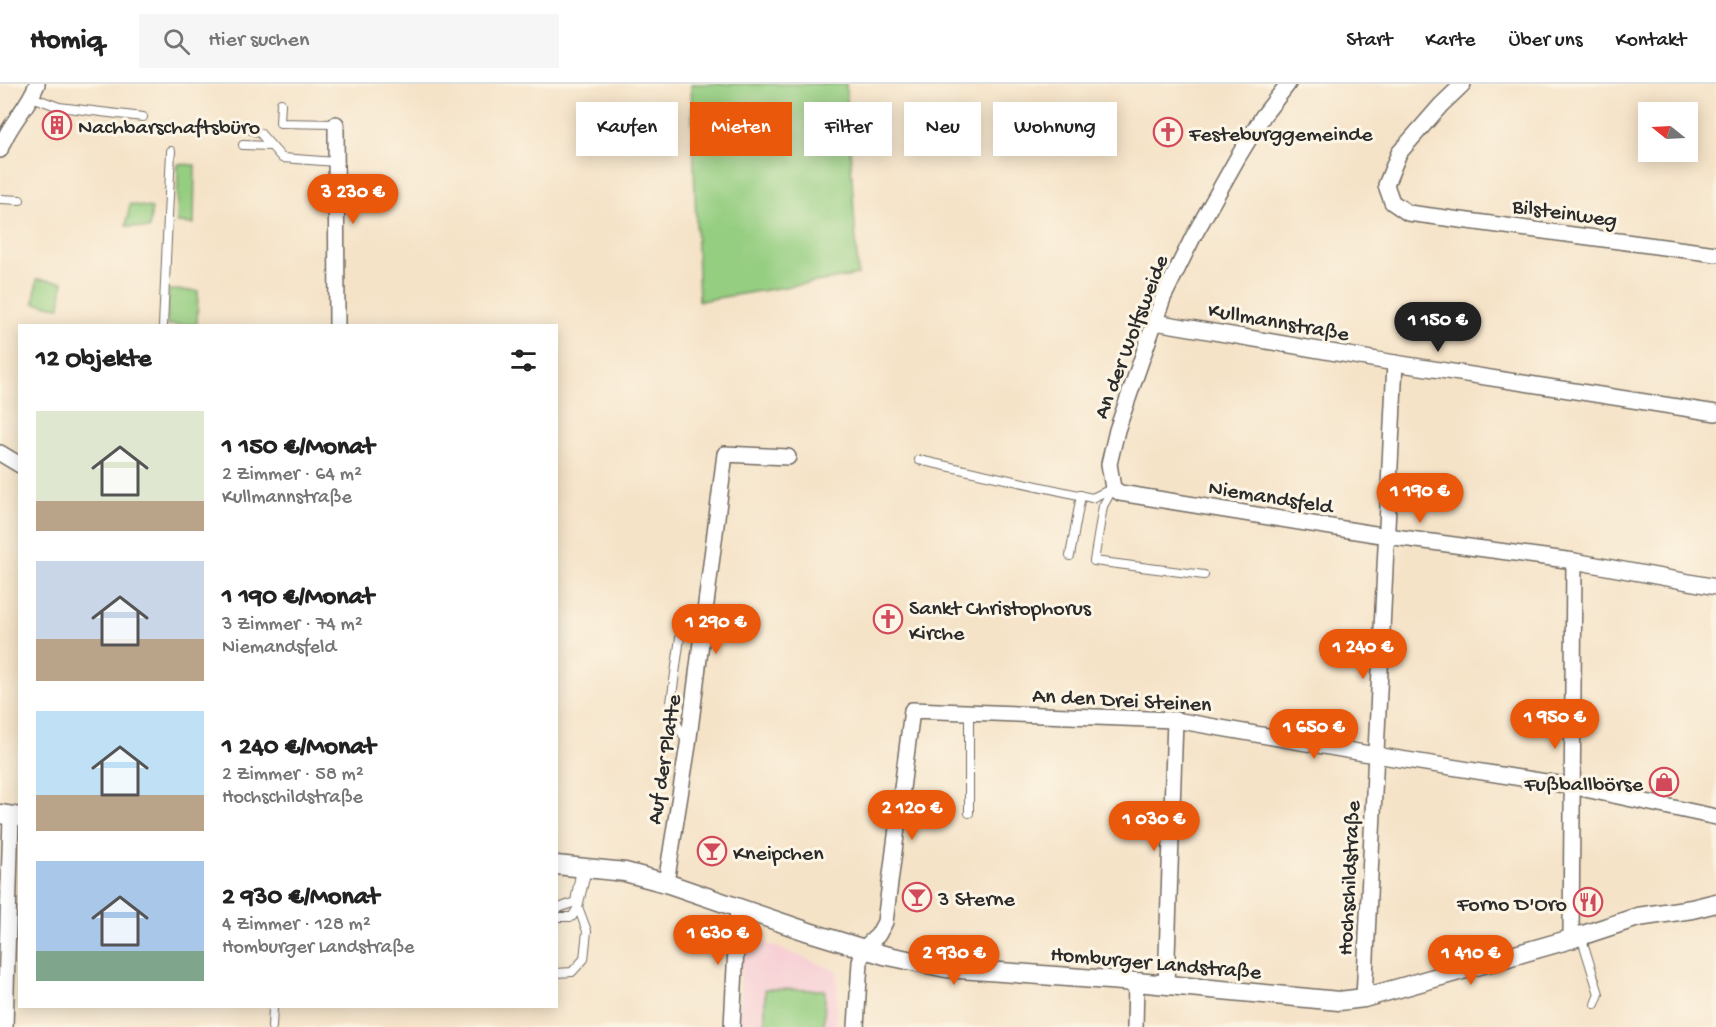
<!DOCTYPE html>
<html lang="de">
<head>
<meta charset="utf-8">
<style>
	body { margin:0; font-family:"Gochi Hand",sans-serif; background:#f6f6f6; color:#222; height:100vh; display:flex; flex-direction:column; font-size:22px; white-space:nowrap }
	* { box-sizing:border-box; margin:0 }
	p { font-size:20px; color:#767676 }
	.icon { flex:none; width:33px; height:33px; fill:none; stroke:currentColor; stroke-width:2; stroke-linecap:round; stroke-linejoin:round }
	.map { position:relative; flex:1; overflow:hidden }
	.panel { position:absolute; left:18px; top:240px; width:540px; height:684px; display:flex; flex-direction:column; background:#fff; border-radius:0px; box-shadow:0 3px 15px #0003 }
	.panel>* { flex:none }
	.top-card { position:absolute; left:576px; top:18px; width:570px; height:54px; display:flex; gap:12px }
	.needle { width:39px; rotate:288deg }
	.controls { position:absolute; left:1638px; top:18px; display:grid; gap:12px }
	.controls a { display:grid; place-items:center; width:60px; height:60px; border-radius:0px; background:#fff; box-shadow:0 3px 15px #0003; font-size:30px }
	.price { position:absolute; translate:-50% -51px; padding:0 14px; border-radius:21px; background:#ea580c; color:#fff; font-size:20px; line-height:39px; filter:drop-shadow(0 2px 3px #0008) }
	.price::after { content:''; position:absolute; left:50%; top:36px; width:18px; height:14px; margin-left:-9px; background:inherit; clip-path:polygon(0 0,100% 0,50% 100%) }
	.price.current { background:#222; color:#fff }
	ul { padding:0; list-style:none }
	li { display:flex; align-items:center; gap:18px; height:150px; padding:0 18px }
	li span { display:grid; place-items:center; flex:none; width:168px; height:120px; border-radius:0px; color:#555 }
	li>.icon { margin-inline-start:auto }
	span .icon { width:72px; height:72px; fill:#fffc; stroke-width:1 }
	li b { font-size:26px }
	h2 { display:flex; justify-content:space-between; align-items:center; height:72px; padding:0 18px; font-size:26px }
	.pill { padding:0 21px; border-radius:0px; background:#fff; box-shadow:0 3px 15px #0003; font-size:21px; line-height:54px }
	.pill.current { background:#ea580c; color:#fff }
	header { display:flex; align-items:center; gap:36px; box-sizing:border-box; height:84px; padding:0 30px; background:#fff; border-bottom:2px solid #e0e0e0 }
	header strong { font-size:28px }
	nav { display:flex; gap:33px; margin-inline-start:auto; font-size:21px }
	.search { width:420px; height:54px; background:#f6f6f6; display:flex; align-items:center; gap:15px; box-sizing:border-box; padding:0 21px; border-radius:0px; color:#767676; font-size:22px }
	.map>svg:first-child { display:block }
	.built { fill:#f7cfd5 }
	.green { fill:#95ce81; stroke:#607c56; stroke-width:1.5 }
	.lines { fill:none; stroke-linecap:round; stroke-linejoin:round }
	.service-casing { stroke:#726b62; stroke-width:10 }
	.minor-casing { stroke:#726b62; stroke-width:18 }
	.tertiary-casing { stroke:#726b62; stroke-width:21 }
	.service { stroke:#fff; stroke-width:8 }
	.minor { stroke:#fff; stroke-width:15 }
	.tertiary { stroke:#fff; stroke-width:18 }
	.labels { text-anchor:middle; stroke-width:6; stroke-linejoin:round; paint-order:stroke }
	.poi-label { font-size:22px; fill:#2b2b2b; stroke:#fcf5e5; text-anchor:start }
	.street-label { font-size:22px; fill:#2b2b2b; stroke:#fcf5e5 }
</style>
</head>
<body>
<header>
<strong>Homiq</strong>
<div class="search"><svg class="icon" aria-label="search" viewBox="0 0 24 24"><circle cx="10" cy="10" r="6"/><path d="M15 15l6 6"/></svg>Hier suchen</div>
<nav><a>Start</a><a>Karte</a><a>Über uns</a><a>Kontakt</a></nav>
</header>
<div class="map">
<svg width="1716" height="943" viewBox="0 0 1716 943">
	<rect width="100%" height="100%" fill="#fcf5e5"/>
	<filter id="ink" filterUnits="userSpaceOnUse"><feTurbulence type="fractalNoise" baseFrequency=".0167" numOctaves="2"/><feDisplacementMap in="SourceGraphic" scale="12" xChannelSelector="R" yChannelSelector="G"/><feConvolveMatrix kernelMatrix="1 2 1 2 8 2 1 2 1" color-interpolation-filters="sRGB"/></filter>
	<filter id="wash" filterUnits="userSpaceOnUse"><feTurbulence type="fractalNoise" baseFrequency=".008" numOctaves="4" result="noise"/><feDisplacementMap in="SourceGraphic" scale="24" xChannelSelector="R" yChannelSelector="G"/><feGaussianBlur stdDeviation="1.35" result="paint"/><feColorMatrix in="noise" values="0 0 0 0 0 0 0 0 0 0 0 0 0 0 0 0 0 1.4 0 .05"/><feComposite in="paint" operator="in"/></filter>
	<g filter="url(#wash)">
		<rect width="100%" height="100%" fill="#f5e3c8"/>
		<polygon class="built" points="742,850 838,887 836,943 739,943"/>
		<g class="green">
			<polygon points="691,0 846,0 858,191 699,217"/>
			<polygon points="178,80 195,81 194,140 177,139"/>
			<polygon points="130,120 152,124 149,145 126,142"/>
			<polygon points="37,195 63,198 60,223 34,219"/>
			<polygon points="169,206 198,207 197,241 167,241"/>
			<polygon points="765,905 825,906 824,943 765,943"/>
		</g>
	</g>
	<g filter="url(#ink)">
		<g class="lines">
			<g class="service-casing">
				<g id="service">
					<polyline points="32,13 59,23 143,33"/>
					<polyline points="281,19 280,39 336,40"/>
					<polyline points="243,43 260,49 282,74 336,78"/>
					<polyline points="243,61 271,62"/>
					<polyline points="0,115 20,116"/>
					<polyline points="163,242 171,67"/>
					<polyline points="919,376 1092,414 1113,404"/>
					<polyline points="1113,404 1103,422 1094,477 1204,491"/>
					<polyline points="1070,472 1081,411"/>
					<polyline points="681,546 670,626 686,657"/>
					<polyline points="969,729 969,629"/>
					<polyline points="556,825 575,818 581,784"/>
					<polyline points="556,833 572,833 578,823 587,785"/>
					<polyline points="1581,852 1599,910 1595,920"/>
					<polyline points="556,889 572,888 584,875 587,847 578,823"/>
					<polyline points="272,943 273,924"/>
				</g>
			</g>
			<g class="minor-casing">
				<g id="minor">
					<polyline points="1288,0 1263,32 1238,73 1193,153 1163,214 1117,346 1109,380 1113,404 1120,409 1387,452 1574,477 1716,503"/>
					<polyline points="1463,0 1441,21 1399,69 1386,101 1392,118 1408,129 1716,170"/>
					<polyline points="336,40 337,242"/>
					<path d="M0,66C7,42 28,24 37,0"/>
					<polyline points="1155,238 1395,279 1716,329"/>
					<polyline points="0,369 20,381"/>
					<polyline points="666,799 688,661 725,370 788,373"/>
					<polyline points="1571,855 1574,477"/>
					<polyline points="1166,902 1175,636"/>
					<polyline points="1364,914 1395,279"/>
					<polyline points="5,943 11,732"/>
					<polyline points="732,943 738,824"/>
					<polyline points="856,943 860,878 864,864 878,851 885,838 912,626 1175,636 1375,671 1571,702 1716,733"/>
					<polyline points="1135,943 1136,898"/>
				</g>
			</g>
			<g class="tertiary-casing">
				<g id="tertiary">
					<polyline points="0,730 20,733"/>
					<polyline points="556,781 625,788 666,799 809,848 884,871 946,884 1136,898 1339,917 1364,914 1571,855 1638,833 1692,825 1716,819"/>
				</g>
			</g>
			<use href="#service" class="service"/>
			<use href="#minor" class="minor"/>
			<use href="#tertiary" class="tertiary"/>
		</g>
	</g>
	<defs>
		<g id="building-ring" transform="scale(1.5)"><circle r="9.5" fill="#fcf5e5" stroke="#d1495b" stroke-width="1.5"/><path d="M-4-6H4V6H1V3H-1V6H-4ZM-2.5-4.3h1.7v1.8h-1.7ZM.8-4.3h1.7v1.8H.8ZM-2.5-1h1.7V.8h-1.7ZM.8-1h1.7V.8H.8Z" fill="#d1495b"/></g>
		<g id="church-ring" transform="scale(1.5)"><circle r="9.5" fill="#fcf5e5" stroke="#d1495b" stroke-width="1.5"/><path d="M-1.2-6h2.4v3.5h3.3v2.4h-3.3V6h-2.4V-.1h-3.3v-2.4h3.3Z" fill="#d1495b"/></g>
		<g id="shop-ring" transform="scale(1.5)"><circle r="9.5" fill="#fcf5e5" stroke="#d1495b" stroke-width="1.5"/><path d="M-5-2.5h2.3a2.7 3.5 0 0 1 5.4 0H5L5.5 6h-11ZM-1.5-2.5h3a1.5 2.3 0 0 0-3 0Z" fill="#d1495b"/></g>
		<g id="bar-ring" transform="scale(1.5)"><circle r="9.5" fill="#fcf5e5" stroke="#d1495b" stroke-width="1.5"/><path d="M-6-5H6L.8 .8V4.5H3.5V6h-7V4.5H-.8V.8Z" fill="#d1495b"/></g>
		<g id="restaurant-ring" transform="scale(1.5)"><circle r="9.5" fill="#fcf5e5" stroke="#d1495b" stroke-width="1.5"/><path d="M-5-6h1v4h1v-4h1v4h1v-4h1v5L-1.5 .5V6h-2V.5L-5-1ZM5-6V6H3V1.5H1.5Q1.5-4 5-6Z" fill="#d1495b"/></g>
	</defs>
	<g fill-rule="evenodd">
		<use href="#building-ring" x="57" y="41"/>
		<use href="#church-ring" x="1168" y="48"/>
		<use href="#church-ring" x="888" y="535"/>
		<use href="#shop-ring" x="1664" y="698"/>
		<use href="#bar-ring" x="712" y="767"/>
		<use href="#bar-ring" x="917" y="813"/>
		<use href="#restaurant-ring" x="1588" y="818"/>
	</g>
	<g class="labels">
		<g class="poi-label">
			<text x="78" y="49">Nachbarschaftsbüro</text>
			<text x="1189" y="56">Festeburggemeinde</text>
			<text x="909" y="530">Sankt Christophorus<tspan x="909" dy="25">Kirche</tspan></text>
			<text x="1643" y="706" text-anchor="end">Fußballbörse</text>
			<text x="733" y="775">Kneipchen</text>
			<text x="938" y="821">3 Sterne</text>
			<text x="1567" y="826" text-anchor="end">Forno D'Oro</text>
		</g>
		<g class="street-label">
			<text transform="translate(1565 127) rotate(8)" y="8">Bilsteinweg</text>
			<text transform="translate(1279 236) rotate(10)" y="8">Kullmannstraße</text>
			<text transform="translate(1129 252) rotate(-69)" y="8">An der Wolfsweide</text>
			<text transform="translate(1271 411) rotate(9)" y="8">Niemandsfeld</text>
			<text transform="translate(1122 614) rotate(3)" y="8">An den Drei Steinen</text>
			<text transform="translate(662 675) rotate(-81)" y="8">Auf der Platte</text>
			<text transform="translate(1347 794) rotate(-87)" y="8">Hochschildstraße</text>
			<text transform="translate(1156 877) rotate(5)" y="8">Homburger Landstraße</text>
		</g>
	</g>
</svg>
<div class="controls">
<a><svg class="needle" viewBox="-14 -14 28 28"><path d="M0-13l5 13h-10z" fill="#e53935"/><path d="M0 13l5-13h-10z" fill="#767676"/></svg></a>
</div>
<b class="price" style="left:353px;top:141px">3 230 €</b>
<b class="price current" style="left:1438px;top:269px">1 150 €</b>
<b class="price" style="left:1420px;top:440px">1 190 €</b>
<b class="price" style="left:716px;top:571px">1 290 €</b>
<b class="price" style="left:1363px;top:596px">1 240 €</b>
<b class="price" style="left:1555px;top:666px">1 950 €</b>
<b class="price" style="left:1314px;top:676px">1 650 €</b>
<b class="price" style="left:912px;top:757px">2 120 €</b>
<b class="price" style="left:1154px;top:768px">1 030 €</b>
<b class="price" style="left:718px;top:882px">1 630 €</b>
<b class="price" style="left:954px;top:902px">2 930 €</b>
<b class="price" style="left:1471px;top:902px">1 410 €</b>
<div class="top-card">
<a class="pill">Kaufen</a>
<a class="pill current">Mieten</a>
<a class="pill">Filter</a>
<a class="pill">Neu</a>
<a class="pill">Wohnung</a>
</div>
<section class="panel">
<h2>12 Objekte<svg class="icon" aria-label="filters" viewBox="0 0 24 24"><path d="M4 7h16M4 17h16"/><circle cx="9" cy="7" r="2"/><circle cx="15" cy="17" r="2"/></svg></h2>
<ul>
<li><span style="background:linear-gradient(#dfe7d0 75%,#b9a48a 0)"><svg class="icon" aria-label="home" viewBox="0 0 24 24"><path d="M3 11l9-7 9 7M6 9v11h12V9"/></svg></span><div><b>1 150 €/Monat</b><p>2 Zimmer · 64 m²</p><p>Kullmannstraße</p></div></li>
<li><span style="background:linear-gradient(#c9d6e8 65%,#b9a48a 0)"><svg class="icon" aria-label="home" viewBox="0 0 24 24"><path d="M3 11l9-7 9 7M6 9v11h12V9"/></svg></span><div><b>1 190 €/Monat</b><p>3 Zimmer · 74 m²</p><p>Niemandsfeld</p></div></li>
<li><span style="background:linear-gradient(#bfe0f5 70%,#b9a48a 0)"><svg class="icon" aria-label="home" viewBox="0 0 24 24"><path d="M3 11l9-7 9 7M6 9v11h12V9"/></svg></span><div><b>1 240 €/Monat</b><p>2 Zimmer · 58 m²</p><p>Hochschildstraße</p></div></li>
<li><span style="background:linear-gradient(#a9c7e8 75%,#7fa58c 0)"><svg class="icon" aria-label="home" viewBox="0 0 24 24"><path d="M3 11l9-7 9 7M6 9v11h12V9"/></svg></span><div><b>2 930 €/Monat</b><p>4 Zimmer · 128 m²</p><p>Homburger Landstraße</p></div></li>
</ul>
</section>
</div>
</body>
</html>
